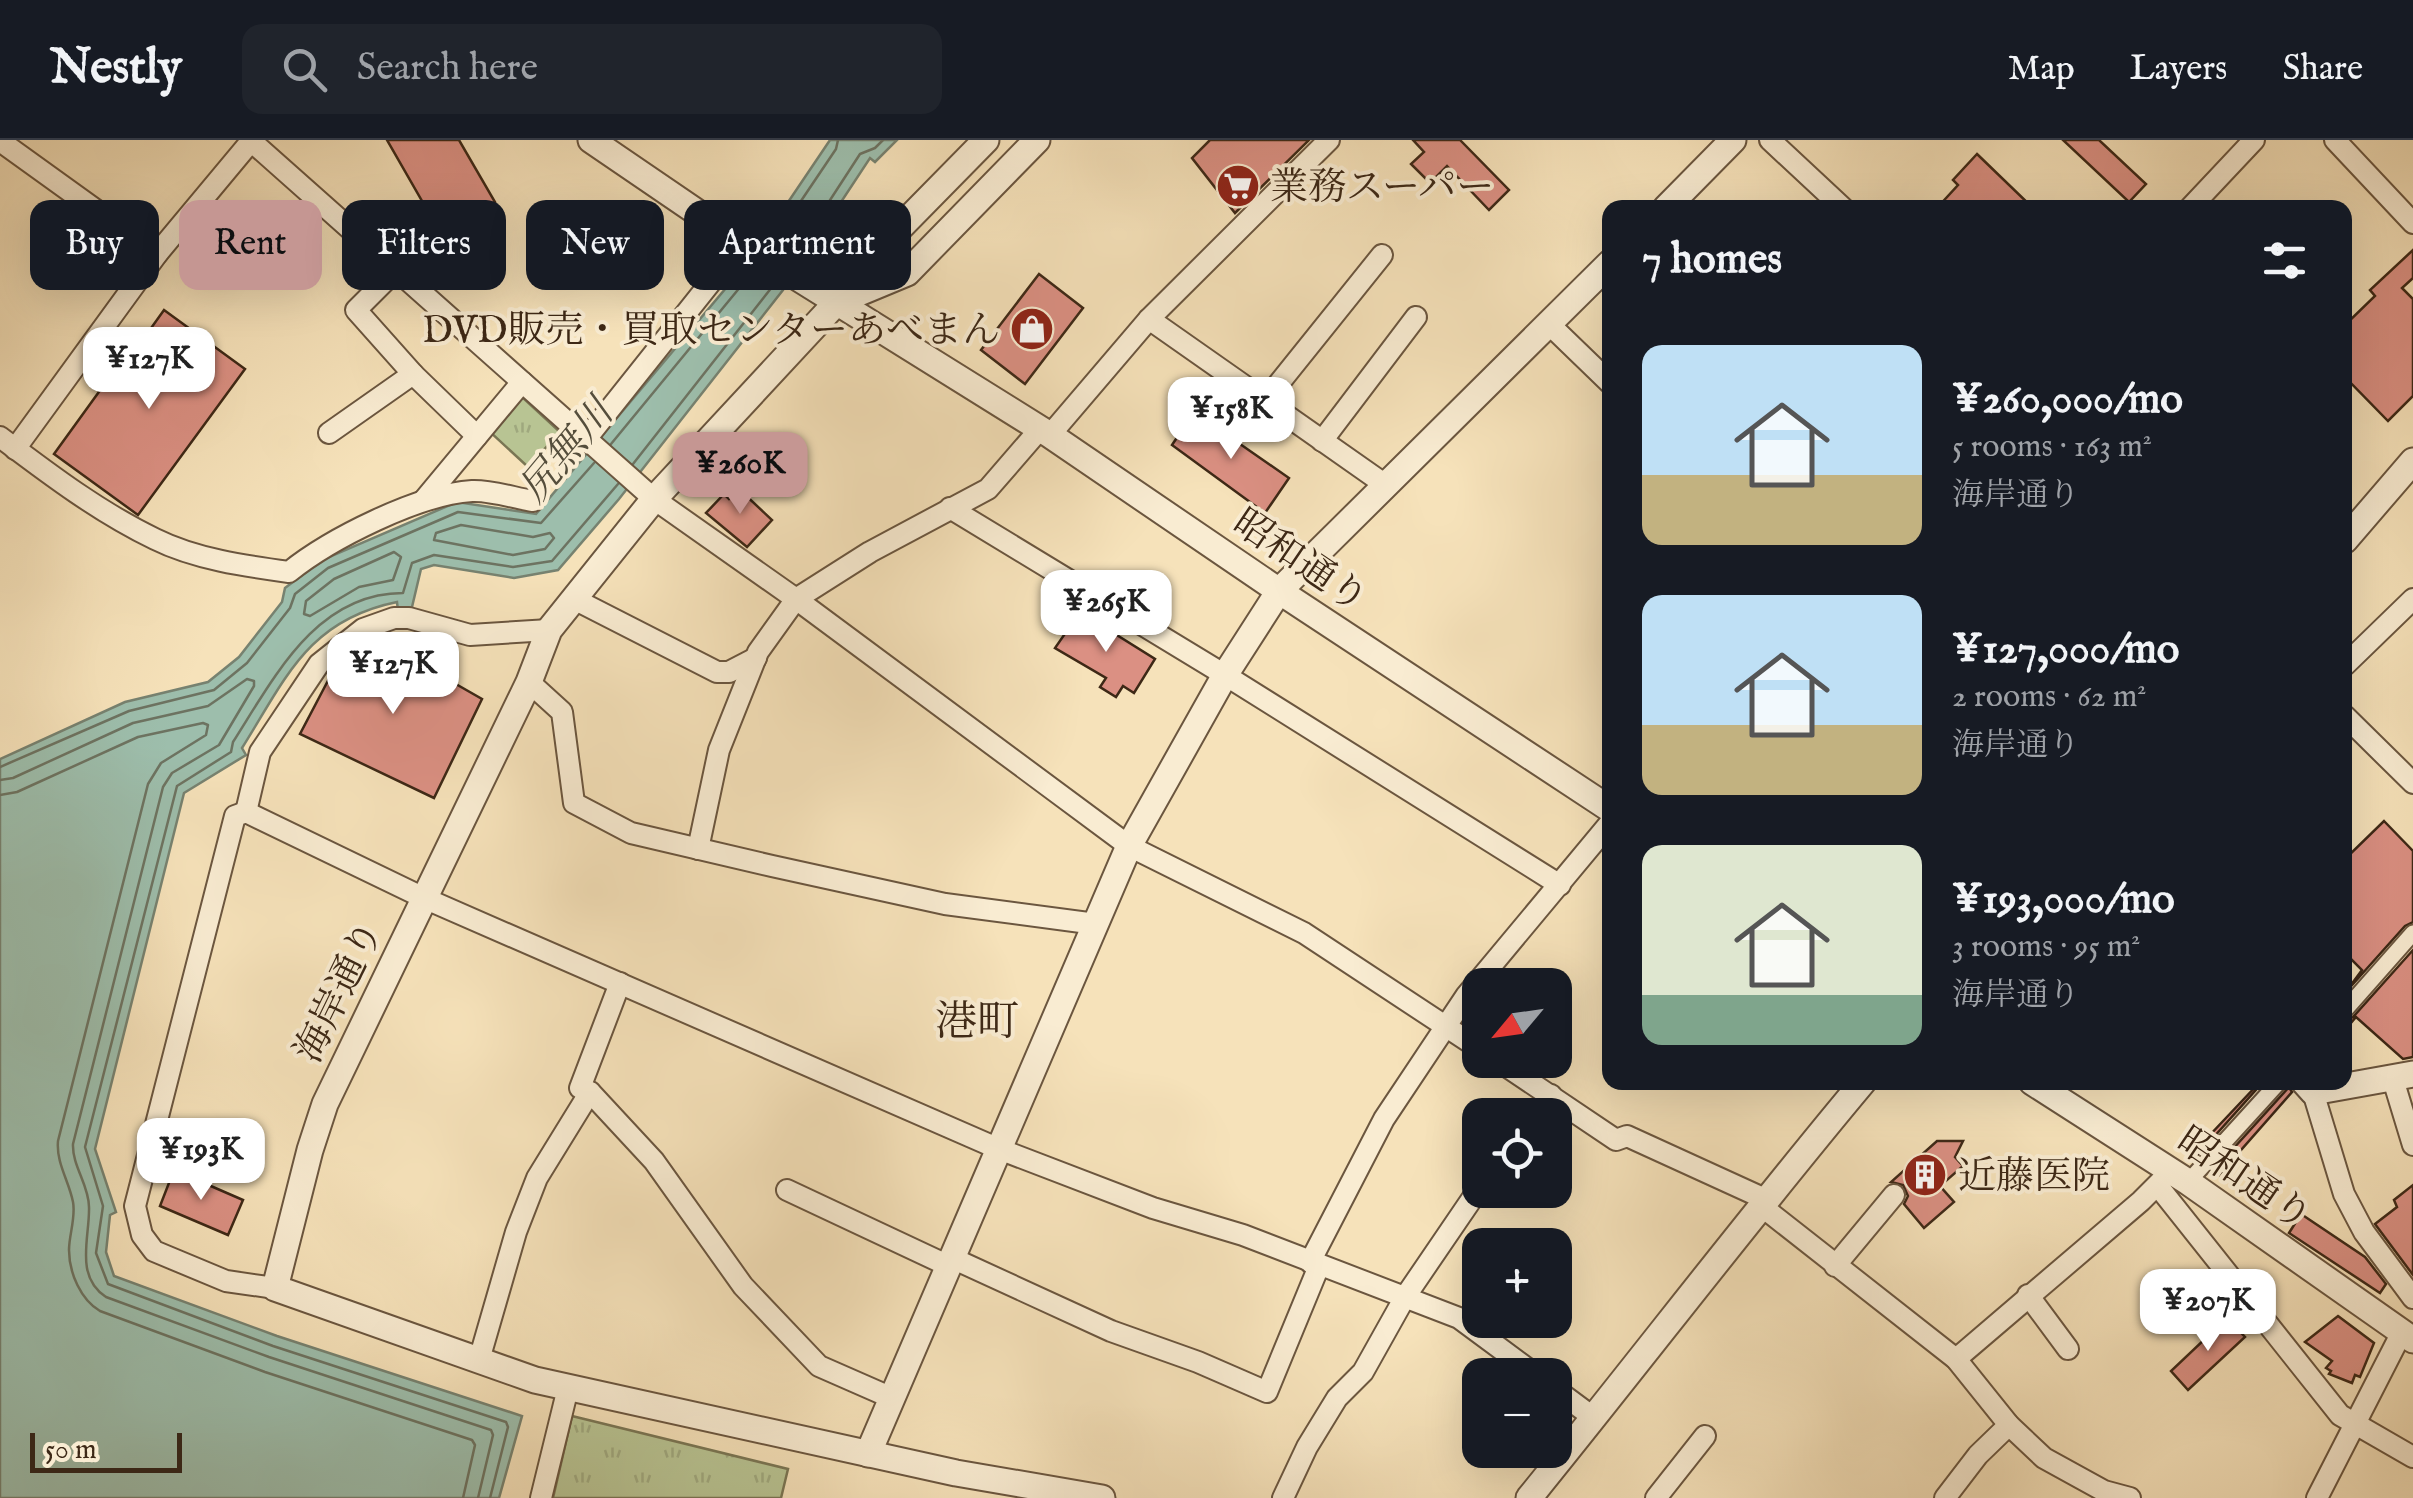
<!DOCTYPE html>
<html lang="en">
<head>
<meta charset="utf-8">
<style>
	body { margin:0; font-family:"IM FELL English","Noto Serif JP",serif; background:#20242c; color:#f1f3f6; height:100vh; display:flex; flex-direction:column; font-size:38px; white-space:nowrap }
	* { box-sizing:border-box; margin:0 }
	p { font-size:32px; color:#9ea1a6 }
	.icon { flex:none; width:55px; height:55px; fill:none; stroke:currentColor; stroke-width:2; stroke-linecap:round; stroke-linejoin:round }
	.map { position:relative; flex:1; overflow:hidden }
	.side { position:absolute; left:1602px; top:60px; width:750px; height:890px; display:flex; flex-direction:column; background:#171b24; border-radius:20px; box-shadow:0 10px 40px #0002 }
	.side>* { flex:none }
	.banner { position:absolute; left:30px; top:60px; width:950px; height:90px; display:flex; gap:20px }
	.needle { width:65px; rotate:241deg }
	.buttons { position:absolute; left:1462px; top:828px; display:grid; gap:20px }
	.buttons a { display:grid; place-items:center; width:110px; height:110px; border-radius:20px; background:#171b24; box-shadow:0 10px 40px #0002; font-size:50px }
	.scale { position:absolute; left:30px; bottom:25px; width:152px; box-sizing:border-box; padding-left:10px; border:5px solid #3d2816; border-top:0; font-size:28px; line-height:35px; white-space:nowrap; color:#3d2816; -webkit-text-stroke:8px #f9ecd2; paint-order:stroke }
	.price { position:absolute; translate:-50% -85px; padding:0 22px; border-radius:20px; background:#fff; color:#222; font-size:32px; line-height:65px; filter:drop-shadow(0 2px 5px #0008) }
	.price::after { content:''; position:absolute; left:50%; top:60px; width:30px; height:22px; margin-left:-15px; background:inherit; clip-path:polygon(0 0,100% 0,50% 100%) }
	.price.on { background:#c59692; color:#111 }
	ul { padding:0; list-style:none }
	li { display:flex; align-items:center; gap:30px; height:250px; padding:0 40px }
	li span { display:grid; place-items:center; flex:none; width:280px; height:200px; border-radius:20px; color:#555 }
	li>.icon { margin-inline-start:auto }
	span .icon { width:120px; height:120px; fill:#fffc; stroke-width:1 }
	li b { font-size:42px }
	h2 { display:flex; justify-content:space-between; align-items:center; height:120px; padding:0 40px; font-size:42px }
	.tag { padding:0 35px; border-radius:20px; background:#171b24; box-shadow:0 10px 40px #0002; font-size:35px; line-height:90px }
	.tag.on { background:#c59692; color:#111 }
	header { display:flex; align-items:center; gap:60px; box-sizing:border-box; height:140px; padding:0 50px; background:#171b24; border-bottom:2px solid #363941 }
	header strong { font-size:48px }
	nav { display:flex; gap:55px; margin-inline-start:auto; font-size:35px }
	.search { width:700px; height:90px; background:#20242c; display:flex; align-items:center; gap:25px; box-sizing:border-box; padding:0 35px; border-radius:20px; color:#9ea1a6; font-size:38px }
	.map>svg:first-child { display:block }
	.park { fill:url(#park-tufts); stroke:#7a7654; stroke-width:2.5 }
	.water { fill:#9dbeac; stroke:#778270; stroke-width:2.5 }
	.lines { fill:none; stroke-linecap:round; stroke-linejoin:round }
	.shore { stroke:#6d7361; stroke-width:2.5 }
	.building { fill:#db9083; stroke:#3d2816; stroke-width:2.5 }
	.pedestrian-casing { stroke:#6b563f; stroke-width:19 }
	.minor-casing { stroke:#6b563f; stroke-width:24 }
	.tertiary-casing { stroke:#6b563f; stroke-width:29 }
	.pedestrian { stroke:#f9ecd2; stroke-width:15 }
	.minor { stroke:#f9ecd2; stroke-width:20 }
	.tertiary { stroke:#f9ecd2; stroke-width:25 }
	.labels { text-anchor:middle; stroke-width:8; stroke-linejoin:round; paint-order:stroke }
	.poi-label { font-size:38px; fill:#3d2816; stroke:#f9ecd2; text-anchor:start }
	.street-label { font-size:38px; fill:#3d2816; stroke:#f9ecd2 }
	.water-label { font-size:40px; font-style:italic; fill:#554e3c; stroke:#f9ecd2 }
	.quarter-label { font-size:42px; fill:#3d2816; stroke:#f9ecd2 }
</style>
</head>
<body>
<header>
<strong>Nestly</strong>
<div class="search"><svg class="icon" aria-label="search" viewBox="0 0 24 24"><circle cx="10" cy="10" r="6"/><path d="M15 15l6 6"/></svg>Search here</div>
<nav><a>Map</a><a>Layers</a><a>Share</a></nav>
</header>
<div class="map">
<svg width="2413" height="1358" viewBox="0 0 2413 1358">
	<defs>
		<pattern id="park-tufts" width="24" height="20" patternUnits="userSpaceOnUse" patternTransform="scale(2.5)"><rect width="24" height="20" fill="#b8c493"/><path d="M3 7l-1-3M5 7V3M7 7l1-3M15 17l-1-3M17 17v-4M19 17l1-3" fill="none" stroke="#9fa87e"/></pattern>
	</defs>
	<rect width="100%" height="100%" fill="#f6e2ba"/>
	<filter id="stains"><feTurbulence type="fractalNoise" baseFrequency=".002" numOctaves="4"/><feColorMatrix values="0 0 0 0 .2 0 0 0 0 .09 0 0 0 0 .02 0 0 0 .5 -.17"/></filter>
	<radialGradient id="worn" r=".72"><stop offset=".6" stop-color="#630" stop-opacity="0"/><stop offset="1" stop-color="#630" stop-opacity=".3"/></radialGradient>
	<g class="park">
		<polygon points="521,256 560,292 528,327 489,291"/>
		<polygon points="572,1276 788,1329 781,1358 553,1358"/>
	</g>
	<path class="water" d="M830,0H897L875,22L870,18L783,150L619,359L558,430L514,438L434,425L421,429L412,467L398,471L397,462C308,480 286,538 242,608L246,615L184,653L95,1009L116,1072L110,1075L106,1112L114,1136L277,1196L522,1276L499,1358H0V619L125,562L208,542L239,517L282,462L285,448L322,420L457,362L536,374L747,123Z"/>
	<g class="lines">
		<g class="shore">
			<polyline points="772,104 836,9 838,0"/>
			<polyline points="793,117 860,14 875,8 883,0"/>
			<polyline points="611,304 755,129"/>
			<polyline points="633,324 776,142"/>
			<polygon points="461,385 533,397 550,393 554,398 545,409 513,415 434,400 436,393"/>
			<polygon points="394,412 401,417 393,440 359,447 310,476 304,474 306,461 334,439"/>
			<polyline points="0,627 129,571 214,550 247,523 290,468 295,454 328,428 458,372 541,383 594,323"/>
			<path d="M0,640L13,638L133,583L208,566L247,539L254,541V546L219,605L172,633L163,647L73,1004C72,1026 89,1045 89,1067C90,1097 74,1136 106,1157L269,1217L491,1290L493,1295L478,1358"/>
			<path d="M0,655L17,652L138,597L203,583L208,585L206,595L161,623L148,644L58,1001C56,1023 69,1041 73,1062C76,1077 69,1095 69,1110C69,1133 81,1160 100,1171L265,1232L472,1300L475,1305L463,1358"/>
			<path d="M490,1358L508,1287L506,1282L273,1206L108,1144L96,1113L103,1066L85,1007L177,646L231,612L233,602C274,538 316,453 403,453L412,423L434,415L513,427L552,421L618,344"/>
		</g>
	</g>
	<g class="building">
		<polygon points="387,0 459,0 495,62 441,94"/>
		<polygon points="1210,0 1309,0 1235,73 1192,18"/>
		<polygon points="1413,0 1460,0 1509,50 1489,70 1447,26 1430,43 1411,24 1424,12"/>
		<polygon points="2063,0 2099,0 2146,44 2129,62"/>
		<polygon points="1977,14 2033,68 1937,68 1958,45 1953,40"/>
		<polygon points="2413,110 2413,138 2402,148 2413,159 2413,256 2388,281 2345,237 2345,185 2375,156 2370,150"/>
		<polygon points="1039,134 1083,168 1025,244 981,210"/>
		<polygon points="164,170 245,229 138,375 54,314 135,202 139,205"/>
		<polygon points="1194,272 1289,338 1265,373 1172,305"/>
		<polygon points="739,349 772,380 747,407 706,373 724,354 729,359"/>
		<polygon points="1080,472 1155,519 1134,553 1123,546 1116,557 1100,547 1106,538 1055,508"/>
		<polygon points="377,499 482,559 434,658 300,594 332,533"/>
		<polygon points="2384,681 2413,711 2413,782 2405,786 2345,853 2362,830 2345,813 2345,719"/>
		<polygon points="2413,810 2413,917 2403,919 2356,877 2345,890 2345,881 2353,877"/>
		<polygon points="2260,942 2263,942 2195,1018 2191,1015"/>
		<polygon points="2289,947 2292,952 2219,1035 2213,1031"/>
		<polygon points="1937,1001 1963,1001 1955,1017 1963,1026 1940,1046 1954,1062 1924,1088 1904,1064 1908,1056 1903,1045 1891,1042"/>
		<polygon points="174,1030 243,1060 228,1095 160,1066"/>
		<polygon points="2413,1045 2413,1135 2375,1084 2397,1067 2394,1060"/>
		<polygon points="2301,1074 2365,1117 2386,1144 2380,1153 2289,1093"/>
		<polygon points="2338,1176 2374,1203 2360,1237 2355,1235 2352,1243 2329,1234 2331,1231 2326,1228 2332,1221 2305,1202"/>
		<polygon points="2227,1178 2245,1197 2188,1250 2171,1231"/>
	</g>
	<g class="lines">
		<g class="pedestrian-casing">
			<g id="pedestrian">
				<polyline points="2345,870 2413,793"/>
				<polyline points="2188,1042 2279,942"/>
			</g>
		</g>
		<g class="minor-casing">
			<g id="minor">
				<polyline points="250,0 654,359 796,459 1129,706 1304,793 1480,909"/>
				<polyline points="1770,0 1843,68"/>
				<polyline points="2335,0 2413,83"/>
				<polyline points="0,1 157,114"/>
				<polyline points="2190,68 2254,0"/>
				<polyline points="1149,179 1387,346"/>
				<polyline points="1549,184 1610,243"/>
				<polyline points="413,234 477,296"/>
				<polyline points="1264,262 1382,115"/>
				<polyline points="329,293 413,234 356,170 398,128"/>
				<polyline points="1050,295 1149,179 1329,0"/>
				<path d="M0,297C49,334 99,372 155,399C195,419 245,426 289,432C330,399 419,354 472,351C491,350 514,358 533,361"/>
				<polyline points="586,299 742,103"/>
				<polyline points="1322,301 1416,177"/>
				<polyline points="15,309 157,114 252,0"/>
				<polyline points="424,360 522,242"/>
				<polyline points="950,368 1225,535 1560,745"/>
				<polyline points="574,459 717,532 729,532 756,518"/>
				<polyline points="2345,525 2413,459"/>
				<polyline points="529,542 562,572 574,663 631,693 772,726 945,764 1096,784"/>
				<polyline points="2345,576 2413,643"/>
				<polyline points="246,672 260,612 319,524 363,489 394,478 409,478 470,495 549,490"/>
				<polyline points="698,709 719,610 758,512 796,459 870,412 988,349 1040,289"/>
				<polyline points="620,843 580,948 590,952 654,1021 743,1146 819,1226 892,1258"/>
				<polyline points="1497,920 1616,1000 1627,996 1765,1059"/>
				<polyline points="2392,936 2413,1005"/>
				<polyline points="2313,952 2344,1054 2364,1092 2413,1158"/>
				<polyline points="1536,975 1551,955"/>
				<polyline points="2158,1046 2340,1275 2413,1317"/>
				<polyline points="787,1050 949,1126"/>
				<polyline points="1760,1065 1956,1219 2009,1285 2044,1318 2104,1351 2130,1358"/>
				<polyline points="952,1118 1111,1191 1198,1222 1267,1252 1319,1126"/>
				<polyline points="1310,1122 1384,979 1466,856 1610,683"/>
				<polyline points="1835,1126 1894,1055"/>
				<polyline points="275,1148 226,1141 154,1111 142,1095 135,1066 235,676 246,672 424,758 999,1009 1153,1068 1243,1095 1459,1178 1536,1235"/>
				<polyline points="2028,1155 2068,1209"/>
				<polyline points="1956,1219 2141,1061 2165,1037"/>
				<polyline points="479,1220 516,1092 537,1038 590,952"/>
				<polyline points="1555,1249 1594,1278"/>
				<polyline points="541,1358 568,1248"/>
				<polyline points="1283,1358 1307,1307 1337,1258 1363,1232 1405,1157 1480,1047"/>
				<polyline points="1656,1358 1705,1296"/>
				<polyline points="1945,1358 1978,1315 2009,1285"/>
				<polyline points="2317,1358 2402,1192"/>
			</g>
		</g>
		<g class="tertiary-casing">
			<g id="tertiary">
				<polyline points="591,0 742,103 1050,295 1279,451 1610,669"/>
				<polyline points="986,0 876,112 837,162 654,359 549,490 529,542 325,964 310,1010 275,1148 535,1240 956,1333 1102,1358"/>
				<polyline points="1666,68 1733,0"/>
				<polyline points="842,160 907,133 1037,0"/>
				<polyline points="2345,400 2413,321"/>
				<polyline points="2032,942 2188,1042 2413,1200"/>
				<polyline points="2304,942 2313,952 2413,934"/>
				<polyline points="868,1314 1129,706 1225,535 1279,451 1610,123"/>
				<path d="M1529,1358C1641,1220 1749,1078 1863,942"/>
			</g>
		</g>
		<use href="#pedestrian" class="pedestrian"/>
		<use href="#minor" class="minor"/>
		<use href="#tertiary" class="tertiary"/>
	</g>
	<defs>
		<g id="supermarket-disc" transform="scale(2.25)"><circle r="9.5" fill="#8f2418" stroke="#f9ecd2"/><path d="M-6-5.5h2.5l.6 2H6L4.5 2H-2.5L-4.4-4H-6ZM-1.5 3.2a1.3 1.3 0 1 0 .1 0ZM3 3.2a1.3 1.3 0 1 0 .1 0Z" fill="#fff"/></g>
		<g id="shop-disc" transform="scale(2.25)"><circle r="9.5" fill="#8f2418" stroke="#f9ecd2"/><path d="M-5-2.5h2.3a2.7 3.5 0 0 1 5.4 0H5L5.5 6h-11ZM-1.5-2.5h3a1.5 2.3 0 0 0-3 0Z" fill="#fff"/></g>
		<g id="building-disc" transform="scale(2.25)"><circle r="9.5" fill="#8f2418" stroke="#f9ecd2"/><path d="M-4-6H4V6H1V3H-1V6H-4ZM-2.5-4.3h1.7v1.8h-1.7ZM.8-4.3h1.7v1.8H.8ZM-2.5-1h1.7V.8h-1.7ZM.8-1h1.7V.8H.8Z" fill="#fff"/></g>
	</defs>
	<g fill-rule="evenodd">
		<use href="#supermarket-disc" x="1238" y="46"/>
		<use href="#shop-disc" x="1032" y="189"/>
		<use href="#building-disc" x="1925" y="1035"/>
	</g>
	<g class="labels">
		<g class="poi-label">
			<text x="1270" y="59">業務スーパー</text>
			<text x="1000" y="202" text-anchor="end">DVD販売・買取センターあべまん</text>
			<text x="1958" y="1048">近藤医院</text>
		</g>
		<g class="street-label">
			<text transform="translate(1301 420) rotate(34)" y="13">昭和通り</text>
			<text transform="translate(338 851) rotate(-64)" y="13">海岸通り</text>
			<text transform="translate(2245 1038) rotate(34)" y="13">昭和通り</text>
		</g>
		<g class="water-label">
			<text transform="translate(565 310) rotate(-50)" y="14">尻無川</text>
		</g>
		<g class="quarter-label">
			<text x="977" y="895">港町</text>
		</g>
	</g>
	<rect width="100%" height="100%" filter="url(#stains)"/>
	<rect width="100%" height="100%" fill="url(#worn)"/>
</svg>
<div class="buttons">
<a><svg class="needle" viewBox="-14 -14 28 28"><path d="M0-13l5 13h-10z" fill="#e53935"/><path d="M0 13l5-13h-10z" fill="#9ea1a6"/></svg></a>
<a><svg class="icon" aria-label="locate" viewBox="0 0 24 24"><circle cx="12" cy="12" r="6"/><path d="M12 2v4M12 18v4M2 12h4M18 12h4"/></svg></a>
<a>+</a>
<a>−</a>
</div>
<div class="scale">50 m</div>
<b class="price" style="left:149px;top:272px">¥127K</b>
<b class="price" style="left:1231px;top:322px">¥158K</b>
<b class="price on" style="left:740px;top:377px">¥260K</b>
<b class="price" style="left:1106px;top:515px">¥265K</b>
<b class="price" style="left:393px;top:577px">¥127K</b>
<b class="price" style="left:201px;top:1063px">¥193K</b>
<b class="price" style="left:2208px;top:1214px">¥207K</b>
<div class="banner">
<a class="tag">Buy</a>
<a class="tag on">Rent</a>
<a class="tag">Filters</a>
<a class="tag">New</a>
<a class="tag">Apartment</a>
</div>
<section class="side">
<h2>7 homes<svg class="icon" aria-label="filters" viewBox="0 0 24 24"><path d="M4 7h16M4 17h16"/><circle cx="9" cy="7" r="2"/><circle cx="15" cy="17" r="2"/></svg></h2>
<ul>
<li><span style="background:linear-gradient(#bfe0f5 65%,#c2b280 0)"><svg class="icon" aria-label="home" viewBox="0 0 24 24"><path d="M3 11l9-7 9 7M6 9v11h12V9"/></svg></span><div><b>¥260,000/mo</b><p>5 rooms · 163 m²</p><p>海岸通り</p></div></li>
<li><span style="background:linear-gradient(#bfe0f5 65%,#c2b280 0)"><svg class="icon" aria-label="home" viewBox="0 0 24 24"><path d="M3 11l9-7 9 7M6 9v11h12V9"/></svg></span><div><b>¥127,000/mo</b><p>2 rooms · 62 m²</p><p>海岸通り</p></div></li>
<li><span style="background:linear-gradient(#dfe7d0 75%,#7fa58c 0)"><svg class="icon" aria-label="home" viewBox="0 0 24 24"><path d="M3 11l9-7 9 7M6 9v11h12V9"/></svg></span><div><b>¥193,000/mo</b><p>3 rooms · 95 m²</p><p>海岸通り</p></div></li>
</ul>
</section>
</div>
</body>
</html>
